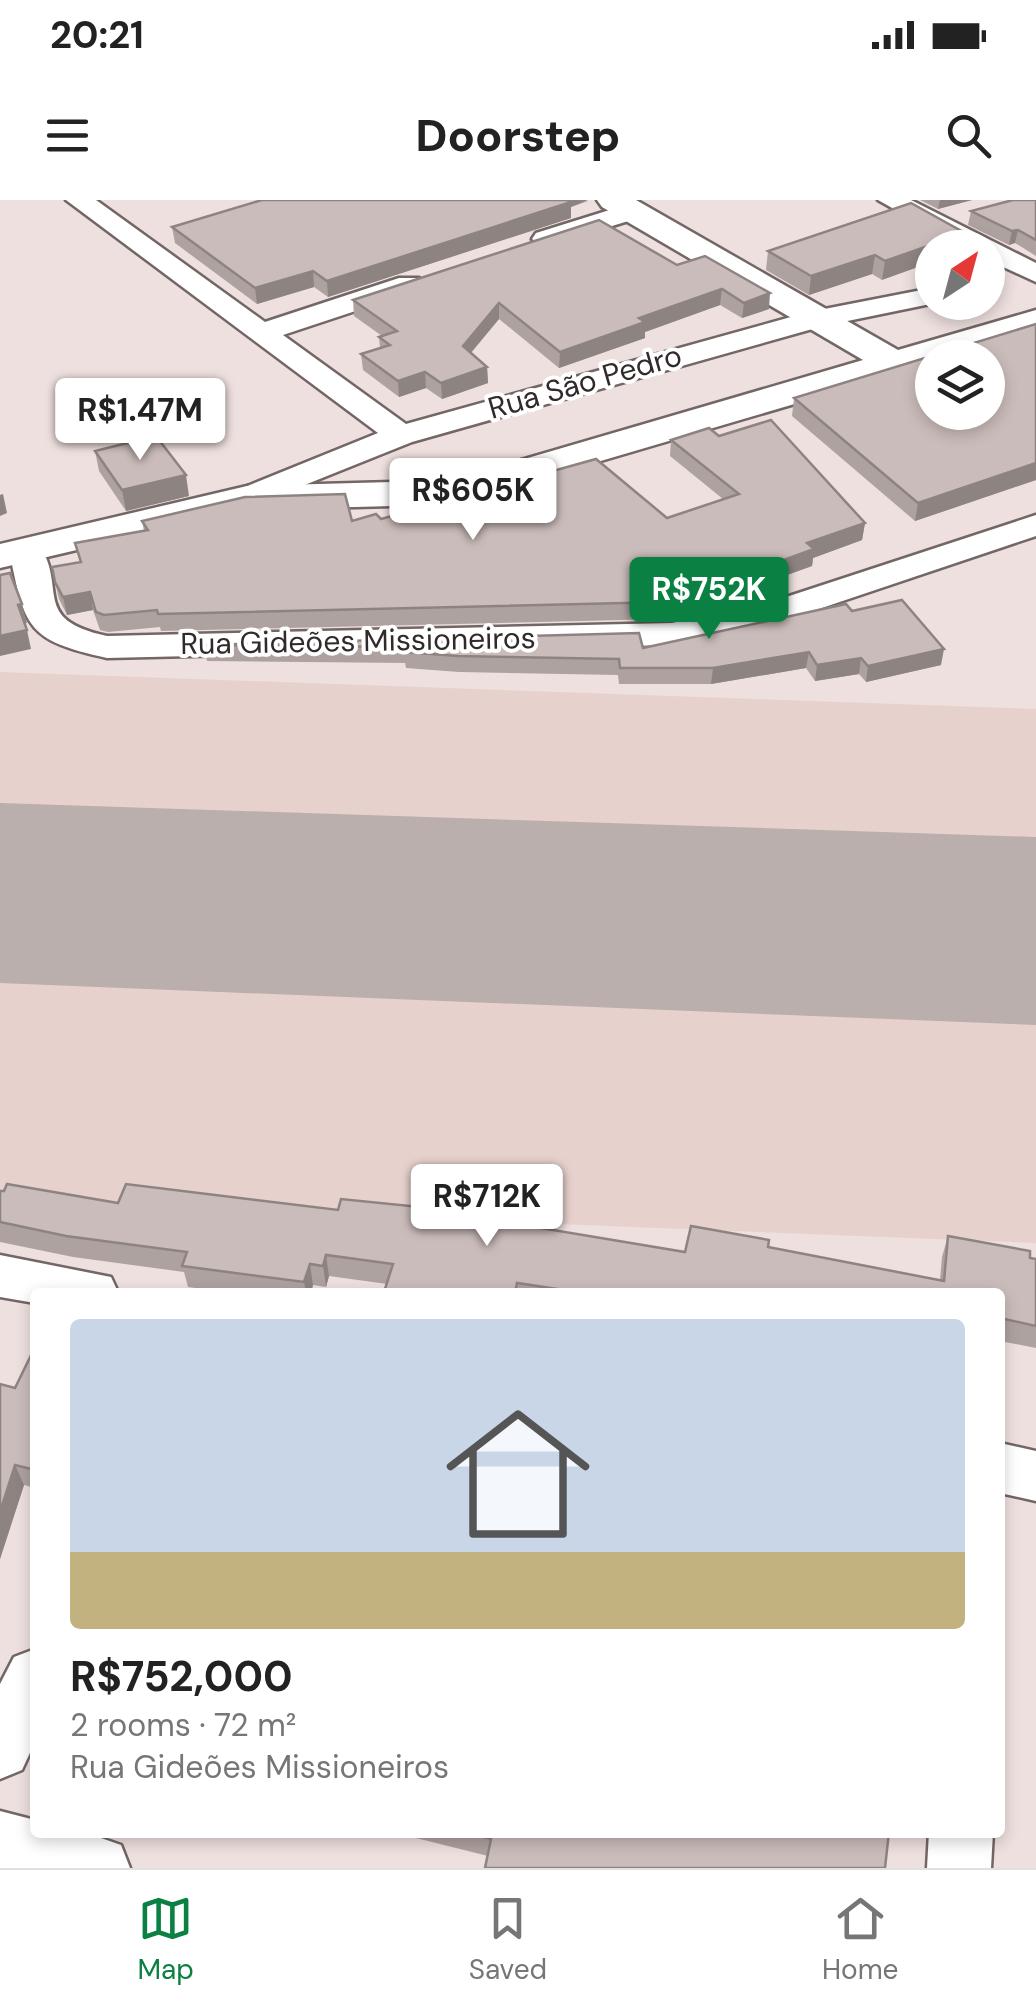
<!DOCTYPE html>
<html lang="en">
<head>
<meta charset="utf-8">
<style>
	body { margin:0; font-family:"DM Sans",sans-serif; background:#f6f6f6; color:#222; height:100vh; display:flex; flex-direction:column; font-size:38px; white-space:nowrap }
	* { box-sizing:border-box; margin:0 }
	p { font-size:32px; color:#767676 }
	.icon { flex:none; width:55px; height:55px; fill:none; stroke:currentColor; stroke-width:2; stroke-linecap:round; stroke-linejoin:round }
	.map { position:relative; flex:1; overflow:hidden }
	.side { position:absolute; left:30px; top:1088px; width:975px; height:550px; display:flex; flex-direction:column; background:#fff; border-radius:10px; box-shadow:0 5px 15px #0003 }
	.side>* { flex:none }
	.needle { width:65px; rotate:36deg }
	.buttons { position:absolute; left:915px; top:30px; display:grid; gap:20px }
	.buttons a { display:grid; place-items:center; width:90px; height:90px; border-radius:50%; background:#fff; box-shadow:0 5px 15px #0003; font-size:50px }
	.price { position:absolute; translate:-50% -85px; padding:0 22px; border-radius:10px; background:#fff; color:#222; font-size:32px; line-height:65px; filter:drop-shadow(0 2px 5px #0008) }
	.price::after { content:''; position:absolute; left:50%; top:60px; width:30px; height:22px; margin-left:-15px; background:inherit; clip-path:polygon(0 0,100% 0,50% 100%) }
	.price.selected { background:#0b8043; color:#fff }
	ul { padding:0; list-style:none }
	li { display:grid; align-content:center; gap:20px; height:530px; padding:0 40px }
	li+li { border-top:2px solid #e0e0e0 }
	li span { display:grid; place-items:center; height:310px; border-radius:10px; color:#555 }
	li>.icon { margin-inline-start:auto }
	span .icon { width:180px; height:180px; fill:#fffc; stroke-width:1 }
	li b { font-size:42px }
	.status { display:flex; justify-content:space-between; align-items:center; height:70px; padding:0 50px; background:#fff; direction:ltr }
	.status svg { height:28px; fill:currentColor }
	header { display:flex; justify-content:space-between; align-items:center; height:130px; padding:0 40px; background:#fff; font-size:45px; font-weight:800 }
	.dock { display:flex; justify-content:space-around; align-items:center; height:140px; border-top:2px solid #e0e0e0; background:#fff; font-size:28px; color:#767676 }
	.dock a { display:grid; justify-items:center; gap:5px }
	.dock .selected { color:#0b8043 }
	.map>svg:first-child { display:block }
	.built { fill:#e7d1cd }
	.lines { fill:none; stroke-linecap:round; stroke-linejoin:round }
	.runway { fill:#baafad; fill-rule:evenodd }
	.street-casing { stroke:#736765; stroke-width:5 }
	.secondary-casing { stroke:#736765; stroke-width:5 }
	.street { fill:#fff; fill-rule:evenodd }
	.secondary { fill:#fff; fill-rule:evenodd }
	.wall { fill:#aea2a0 }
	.shaded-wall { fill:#8d8482 }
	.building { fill:#cabcba; stroke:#8d8482; stroke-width:2.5; fill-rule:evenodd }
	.labels { text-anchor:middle; stroke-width:8; stroke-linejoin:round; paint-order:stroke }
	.far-street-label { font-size:30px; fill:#302b2a; stroke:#fff }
</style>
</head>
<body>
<div class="status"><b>20:21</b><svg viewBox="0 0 49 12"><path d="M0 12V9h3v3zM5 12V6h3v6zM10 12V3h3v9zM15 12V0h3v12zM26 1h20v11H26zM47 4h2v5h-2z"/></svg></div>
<header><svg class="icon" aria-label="menu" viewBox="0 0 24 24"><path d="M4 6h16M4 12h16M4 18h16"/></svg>Doorstep<svg class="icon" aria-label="search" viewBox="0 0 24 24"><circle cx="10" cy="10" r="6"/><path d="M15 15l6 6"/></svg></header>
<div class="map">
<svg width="1036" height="1668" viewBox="0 0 1036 1668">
	<rect width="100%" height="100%" fill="#eee0de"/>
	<polygon class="built" points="0,472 1036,509 1036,1043 0,1002"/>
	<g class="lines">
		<polygon class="runway" points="0,603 1036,637 1036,825 0,783"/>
		<g class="street-casing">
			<g id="street">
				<polygon points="66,0 96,0 265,122 399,78 419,78 423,84 419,90 283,135 406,224 809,112 932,88 932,102 940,102 823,126 412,242 247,308 235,305 231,298 235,291 378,233"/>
				<polygon points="878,0 911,0 1036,63 1036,82 988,60 988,48 963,48"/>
				<polygon points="632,3 641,5 645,11 641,17 545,47 532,39 536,33"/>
				<path d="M1036,315V336L798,416L672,445L107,458C26,440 25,428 9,350L14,343H38C69,388 29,419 107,436L672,423L777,400Z"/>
				<polygon points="0,1055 111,1077 118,1092 35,1092 35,1103 0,1097"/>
				<polygon points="1000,1243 1036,1251 1036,1301 1000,1293"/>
				<polygon points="35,1449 35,1542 22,1570 0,1579 0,1484 14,1457"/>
				<polygon points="0,1611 35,1620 35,1632 84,1632 121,1645 130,1668 0,1668"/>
				<polygon points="929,1632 993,1632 991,1668 927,1668"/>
			</g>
		</g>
		<g class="secondary-casing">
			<polygon id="secondary" points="597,0 636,0 898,150 1036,110 1036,132 950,158 932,158 932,163 907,171 478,297 429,305 247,310 0,368 0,344 247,286 429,281 473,274 863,160 602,7"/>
		</g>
		<use href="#street" class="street"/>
		<use href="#secondary" class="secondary"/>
	</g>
	<g class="wall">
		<polygon points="920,0 972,0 938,9"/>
		<polygon points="1036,0 1036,56 1015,43 1009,45 968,25 971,11"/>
		<polygon points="588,1 571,7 571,18 328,97 314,87 257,104 175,43 172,27"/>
		<polygon points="911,3 882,80 872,74 809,95 766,70 768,51"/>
		<polygon points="677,65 769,109 742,118 720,105 645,132 645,138 559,168 499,119 471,153 487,167 488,183 442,199 426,188 399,197 363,170 361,154 380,148 379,137 382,136 354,116 353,100"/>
		<polygon points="1036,123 1036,280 915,321 792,216 794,198"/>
		<polygon points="719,236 865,323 862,340 813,358 812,366 665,419 161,431 160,427 108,432 100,430 93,410 67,415 59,399 55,382 80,362 75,343 144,331 142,321 667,318 723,299 670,256 671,240"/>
		<polygon points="95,251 189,296 126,311 99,271"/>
		<polygon points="852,411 941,465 866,482 859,474 815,481 806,468 711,484 619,484 618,475 459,472 406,468 405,463 207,461 204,445 643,448"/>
		<polygon points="0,991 118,1003 685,1052 768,1047 940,1080 942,1057 948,1036 1036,1059 1036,1148 1000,1141 1000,1092 384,1092 387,1084 329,1076 326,1087 313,1085 311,1092 226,1092 188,1087 184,1072 73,1057 0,1042"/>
		<polygon points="35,1147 35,1288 24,1285 0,1359 0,1184 15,1188"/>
		<polygon points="392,1632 889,1632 488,1656"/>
	</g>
	<g class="shaded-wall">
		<polygon points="558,0 588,0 571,7 571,18 328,97 327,81"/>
		<polygon points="940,0 972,0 938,9"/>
		<polygon points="1018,30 1015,43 1009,45 1012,31"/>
		<polygon points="965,33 962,48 932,48 932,62 882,80 885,61"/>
		<polygon points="875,55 872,74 809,95 811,76"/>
		<polygon points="313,71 314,87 257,104 255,88"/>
		<polygon points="722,89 720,105 645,132 645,138 559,168 560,152 639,118"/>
		<polygon points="770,93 769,109 742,118 744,103"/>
		<polygon points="499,103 499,119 463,162 463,146"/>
		<polygon points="487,167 488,183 442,199 441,183"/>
		<polygon points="425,172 426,188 399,197 398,181"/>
		<polygon points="1036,263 1036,280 915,321 918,303"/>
		<polygon points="186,275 189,296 126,311 122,290"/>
		<polygon points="3,294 7,313 0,316 0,295"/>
		<polygon points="865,323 862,340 813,358 812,366 665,419 667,402 807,343"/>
		<polygon points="90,392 93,410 67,415 63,397"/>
		<polygon points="22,404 27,423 22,424 18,405"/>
		<polygon points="27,430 31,449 0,456 0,436"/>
		<polygon points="944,449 941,465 866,482 868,466"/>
		<polygon points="809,452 806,468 711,484 713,468"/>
		<polygon points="861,458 859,474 815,481 817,465"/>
		<polygon points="326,1055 329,1076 326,1087 323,1066"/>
		<polygon points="310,1064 313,1085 311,1092 306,1092 304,1082"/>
		<polygon points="15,1265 24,1285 0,1359 0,1312"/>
	</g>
	<g class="building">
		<polygon points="262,0 567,0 571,2 327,81 313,71 255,88 172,27"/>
		<polygon points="1013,0 1036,0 1036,40 1018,30 1012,31 971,11"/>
		<polygon points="911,3 965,33 885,61 875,55 811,76 768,51"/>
		<polygon points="599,20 677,65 705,56 770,93 744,103 722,89 639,118 645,122 560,152 499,103 463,146 487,167 441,183 425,172 398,181 361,154 390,145 379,137 397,131 353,100"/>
		<path d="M1036,124V263L918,303L794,198ZM932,158H988V212H932Z"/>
		<polygon points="771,220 865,323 807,343 814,349 667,402 158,414 157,410 104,415 96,412 90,392 63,397 55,382 52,367 81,362 75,343 148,330 142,321 245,297 345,294 352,321 376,314 381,319 596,259 667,318 739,294 671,240 709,228 719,236"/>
		<polygon points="156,236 186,275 122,290 95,251"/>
		<polygon points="10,373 22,404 18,405 27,430 0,436 0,375"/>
		<polygon points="902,400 944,449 868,466 861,458 817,465 809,452 713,468 620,468 619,459 458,456 405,452 405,447 204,445 639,433 643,448 846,404 852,411"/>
		<polygon points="7,984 118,1003 126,984 338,1010 341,999 410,1006 685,1052 691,1026 769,1040 768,1047 944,1081 948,1036 1030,1051 1030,1058 1036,1059 1036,1126 1000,1118 1000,1092 577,1092 517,1083 515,1092 443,1091 443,1092 384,1092 393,1064 326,1055 323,1066 310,1064 304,1082 182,1066 187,1052 66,1036 0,1022 0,991 4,991"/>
		<polygon points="35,1147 35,1270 15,1265 0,1312 0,1184 15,1188"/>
		<polygon points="464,1632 889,1632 885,1668 485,1668 491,1639"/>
	</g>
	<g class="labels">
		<g class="far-street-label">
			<text transform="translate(585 182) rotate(-16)" y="10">Rua São Pedro</text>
			<text transform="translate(358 441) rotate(-1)" y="10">Rua Gideões Missioneiros</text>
		</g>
	</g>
</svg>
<div class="buttons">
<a><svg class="needle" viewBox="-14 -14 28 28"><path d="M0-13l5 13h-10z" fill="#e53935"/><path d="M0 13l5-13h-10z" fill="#767676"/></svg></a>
<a><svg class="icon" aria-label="layers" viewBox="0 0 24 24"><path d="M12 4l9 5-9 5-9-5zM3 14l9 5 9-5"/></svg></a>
</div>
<b class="price" style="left:140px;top:263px">R$1.47M</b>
<b class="price" style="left:473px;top:343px">R$605K</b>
<b class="price selected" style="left:709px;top:442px">R$752K</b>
<b class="price" style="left:487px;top:1049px">R$712K</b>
<section class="side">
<ul>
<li><span style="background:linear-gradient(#c9d6e8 75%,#c2b280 0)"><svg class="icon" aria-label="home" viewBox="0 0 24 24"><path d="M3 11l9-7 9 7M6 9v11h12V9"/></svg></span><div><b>R$752,000</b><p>2 rooms · 72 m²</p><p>Rua Gideões Missioneiros</p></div></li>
</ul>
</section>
</div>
<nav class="dock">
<a class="selected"><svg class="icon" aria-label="map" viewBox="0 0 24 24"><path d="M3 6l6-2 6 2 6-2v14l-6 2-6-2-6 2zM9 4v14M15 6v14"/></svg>Map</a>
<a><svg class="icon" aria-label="saved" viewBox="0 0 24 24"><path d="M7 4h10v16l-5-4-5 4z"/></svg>Saved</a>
<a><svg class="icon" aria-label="home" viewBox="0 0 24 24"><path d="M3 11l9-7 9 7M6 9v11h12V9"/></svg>Home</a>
</nav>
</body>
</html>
